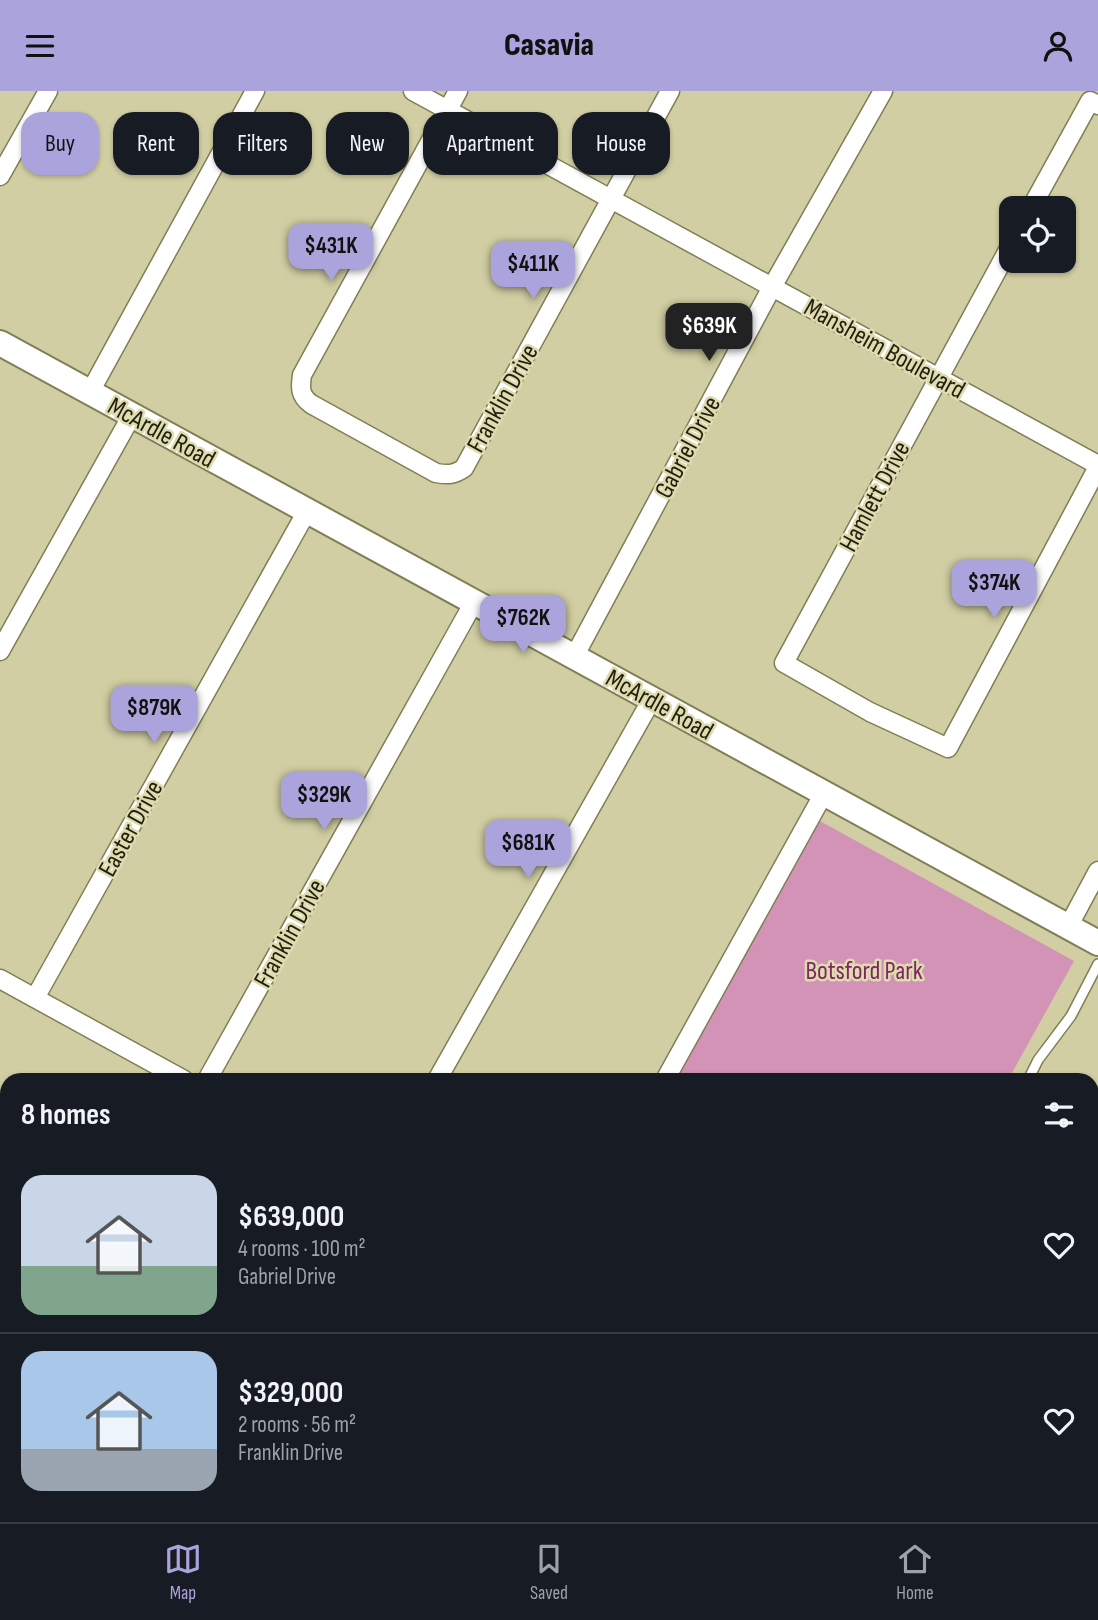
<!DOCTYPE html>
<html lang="en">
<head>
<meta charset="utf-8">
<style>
	body { margin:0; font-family:"Sofia Sans Condensed",sans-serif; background:#242831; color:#f1f3f6; height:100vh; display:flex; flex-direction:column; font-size:26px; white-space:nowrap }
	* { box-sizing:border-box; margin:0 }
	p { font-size:23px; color:#9ea1a6 }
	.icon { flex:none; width:38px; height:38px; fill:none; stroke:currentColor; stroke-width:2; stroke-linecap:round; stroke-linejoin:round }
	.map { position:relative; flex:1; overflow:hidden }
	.panel { position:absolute; left:0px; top:982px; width:1099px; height:450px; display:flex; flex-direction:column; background:#171b24; border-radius:21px 21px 0 0; box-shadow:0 2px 5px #0004 }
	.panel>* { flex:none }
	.banner { position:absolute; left:21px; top:21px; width:700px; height:63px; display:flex; gap:14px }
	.buttons { position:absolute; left:999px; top:105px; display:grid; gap:14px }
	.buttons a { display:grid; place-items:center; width:77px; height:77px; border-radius:14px; background:#171b24; box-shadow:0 2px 5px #0004; font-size:35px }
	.price { position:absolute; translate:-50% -60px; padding:0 16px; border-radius:14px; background:#aba3db; color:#111; font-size:23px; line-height:46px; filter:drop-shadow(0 2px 4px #0008) }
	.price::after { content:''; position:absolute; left:50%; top:42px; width:21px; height:16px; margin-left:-10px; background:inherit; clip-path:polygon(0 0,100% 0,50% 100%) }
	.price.on { background:#222; color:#fff }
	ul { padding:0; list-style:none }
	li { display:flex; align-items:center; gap:21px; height:175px; padding:0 21px }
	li+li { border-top:2px solid #363941 }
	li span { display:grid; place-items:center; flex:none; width:196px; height:140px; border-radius:21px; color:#555 }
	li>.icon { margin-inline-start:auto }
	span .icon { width:84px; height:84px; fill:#fffc; stroke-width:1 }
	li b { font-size:30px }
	h2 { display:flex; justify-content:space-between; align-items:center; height:84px; padding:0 21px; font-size:30px }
	.chip { padding:0 24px; border-radius:21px; background:#171b24; box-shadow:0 2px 5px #0004; font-size:24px; line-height:63px }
	.chip.on { background:#aba3db; color:#111 }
	header { display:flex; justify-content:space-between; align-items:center; height:91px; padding:0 21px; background:#aba3db; color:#111; font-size:32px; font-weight:800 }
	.tab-bar { display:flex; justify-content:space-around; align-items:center; height:98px; border-top:2px solid #363941; background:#171b24; font-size:19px; color:#9ea1a6 }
	.tab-bar a { display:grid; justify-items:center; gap:4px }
	.tab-bar .on { color:#aba3db }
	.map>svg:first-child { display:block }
	.green { fill:#d293b7 }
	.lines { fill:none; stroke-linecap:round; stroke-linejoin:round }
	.service-casing { stroke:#817e56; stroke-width:12 }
	.minor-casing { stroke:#817e56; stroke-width:21 }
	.secondary-casing { stroke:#817e56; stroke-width:28 }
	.motorway-casing { stroke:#817e56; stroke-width:35 }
	.service { stroke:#fff; stroke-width:9 }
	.minor { stroke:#fff; stroke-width:18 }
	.secondary { stroke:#fff; stroke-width:24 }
	.motorway { stroke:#fff; stroke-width:32 }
	.labels { text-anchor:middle; stroke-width:5; stroke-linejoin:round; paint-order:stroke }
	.street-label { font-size:26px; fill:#211f0f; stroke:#dedbaf }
	.park-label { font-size:26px; fill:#802662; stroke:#dedbaf }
</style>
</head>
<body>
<header><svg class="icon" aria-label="menu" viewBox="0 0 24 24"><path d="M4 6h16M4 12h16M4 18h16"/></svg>Casavia<svg class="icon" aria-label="person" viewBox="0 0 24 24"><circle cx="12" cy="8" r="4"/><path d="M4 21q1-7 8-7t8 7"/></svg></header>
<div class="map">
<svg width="1098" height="1431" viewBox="0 0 1098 1431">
	<rect width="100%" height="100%" fill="#d1cea3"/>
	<polygon class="green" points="820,730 1074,870 1008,989 676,989"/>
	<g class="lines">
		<g class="service-casing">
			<g id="service">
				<polyline points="1028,989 1038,969 1071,925 1098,873"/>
				<polyline points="1092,1320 1098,1323"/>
				<polyline points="1092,1349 1098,1352"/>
				<polyline points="0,1366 7,1370"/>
				<polyline points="1092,1378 1098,1367"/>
				<polyline points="713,1431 717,1424"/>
				<polyline points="862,1431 866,1424"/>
				<polyline points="894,1431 898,1424"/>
				<polyline points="992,1431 996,1424"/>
				<polyline points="1025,1431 1029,1424"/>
				<polyline points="1065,1431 1068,1424"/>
			</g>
		</g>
		<g class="minor-casing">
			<g id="minor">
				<polyline points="413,0 1098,374"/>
				<path d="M458,0L302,284C300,297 300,305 311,313L436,382C448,384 454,384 464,377L670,0"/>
				<polyline points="0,85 48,0"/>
				<polyline points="1031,117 1090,10 1098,14"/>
				<polyline points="1012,152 784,572 870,621 948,657 1098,376"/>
				<polyline points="90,301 255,0"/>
				<polyline points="0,560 132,324"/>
				<polyline points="574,566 772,196 883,0"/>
				<polyline points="1068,836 1098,780"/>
				<polyline points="0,888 184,989"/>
				<polyline points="35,907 307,420"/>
				<polyline points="207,989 474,511"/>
				<polyline points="437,989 652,608"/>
				<polyline points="665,989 824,702"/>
			</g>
		</g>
		<g class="secondary-casing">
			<g id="secondary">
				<polyline points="0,252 1098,852"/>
				<polyline points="0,1181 7,1185"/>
				<polyline points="0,1330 7,1334"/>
				<polyline points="171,1424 183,1431"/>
				<polyline points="444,1424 455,1431"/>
			</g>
		</g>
		<g class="motorway-casing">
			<g id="motorway">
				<polyline points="0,1236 7,1240"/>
				<polyline points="0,1283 7,1287"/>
				<polyline points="258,1424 270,1431"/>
				<polyline points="348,1424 360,1431"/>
			</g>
		</g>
		<use href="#service" class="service"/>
		<use href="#minor" class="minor"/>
		<use href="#secondary" class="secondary"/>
		<use href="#motorway" class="motorway"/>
	</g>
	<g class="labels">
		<g class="street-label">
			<text transform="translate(885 257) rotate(29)" y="9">Mansheim Boulevard</text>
			<text transform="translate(502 307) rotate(-61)" y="9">Franklin Drive</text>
			<text transform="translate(162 341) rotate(29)" y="9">McArdle Road</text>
			<text transform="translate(687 356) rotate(-62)" y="9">Gabriel Drive</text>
			<text transform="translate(874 405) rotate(-62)" y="9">Hamlett Drive</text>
			<text transform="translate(660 613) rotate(29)" y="9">McArdle Road</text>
			<text transform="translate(130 737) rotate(-61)" y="9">Easter Drive</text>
			<text transform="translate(289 842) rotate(-61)" y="9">Franklin Drive</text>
		</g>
		<g class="park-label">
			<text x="864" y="888">Botsford Park</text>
		</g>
	</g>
</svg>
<div class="buttons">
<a><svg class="icon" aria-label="locate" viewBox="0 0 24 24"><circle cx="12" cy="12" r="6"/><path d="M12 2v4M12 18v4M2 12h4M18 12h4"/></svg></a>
</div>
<b class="price" style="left:331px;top:192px">$431K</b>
<b class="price" style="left:533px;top:210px">$411K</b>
<b class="price on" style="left:709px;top:272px">$639K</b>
<b class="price" style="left:994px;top:529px">$374K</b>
<b class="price" style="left:523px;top:564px">$762K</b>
<b class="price" style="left:154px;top:654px">$879K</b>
<b class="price" style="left:324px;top:741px">$329K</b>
<b class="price" style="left:528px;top:789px">$681K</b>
<div class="banner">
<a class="chip on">Buy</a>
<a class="chip">Rent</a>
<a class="chip">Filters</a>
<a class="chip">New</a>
<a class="chip">Apartment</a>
<a class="chip">House</a>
</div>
<section class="panel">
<h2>8 homes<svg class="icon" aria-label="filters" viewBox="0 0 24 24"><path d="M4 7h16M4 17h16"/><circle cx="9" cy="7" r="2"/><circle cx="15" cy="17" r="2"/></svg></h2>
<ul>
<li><span style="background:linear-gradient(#c9d6e8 65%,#7fa58c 0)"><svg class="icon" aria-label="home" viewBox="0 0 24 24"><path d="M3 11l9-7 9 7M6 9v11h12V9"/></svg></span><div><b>$639,000</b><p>4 rooms · 100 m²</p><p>Gabriel Drive</p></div><svg class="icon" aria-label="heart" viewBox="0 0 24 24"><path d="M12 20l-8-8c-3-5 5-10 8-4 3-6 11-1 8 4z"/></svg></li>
<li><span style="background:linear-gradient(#a9c7e8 70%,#9aa5b1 0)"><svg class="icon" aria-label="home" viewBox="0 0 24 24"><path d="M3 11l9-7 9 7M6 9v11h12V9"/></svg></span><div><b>$329,000</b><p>2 rooms · 56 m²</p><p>Franklin Drive</p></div><svg class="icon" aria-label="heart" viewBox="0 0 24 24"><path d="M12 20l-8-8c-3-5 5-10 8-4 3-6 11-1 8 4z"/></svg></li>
</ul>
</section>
</div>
<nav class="tab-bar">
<a class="on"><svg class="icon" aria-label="map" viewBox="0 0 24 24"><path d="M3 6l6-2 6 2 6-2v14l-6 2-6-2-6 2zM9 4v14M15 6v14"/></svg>Map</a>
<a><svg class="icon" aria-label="saved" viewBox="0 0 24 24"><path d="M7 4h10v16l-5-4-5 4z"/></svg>Saved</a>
<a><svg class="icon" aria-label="home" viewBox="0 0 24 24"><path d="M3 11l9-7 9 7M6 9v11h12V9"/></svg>Home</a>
</nav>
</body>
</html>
